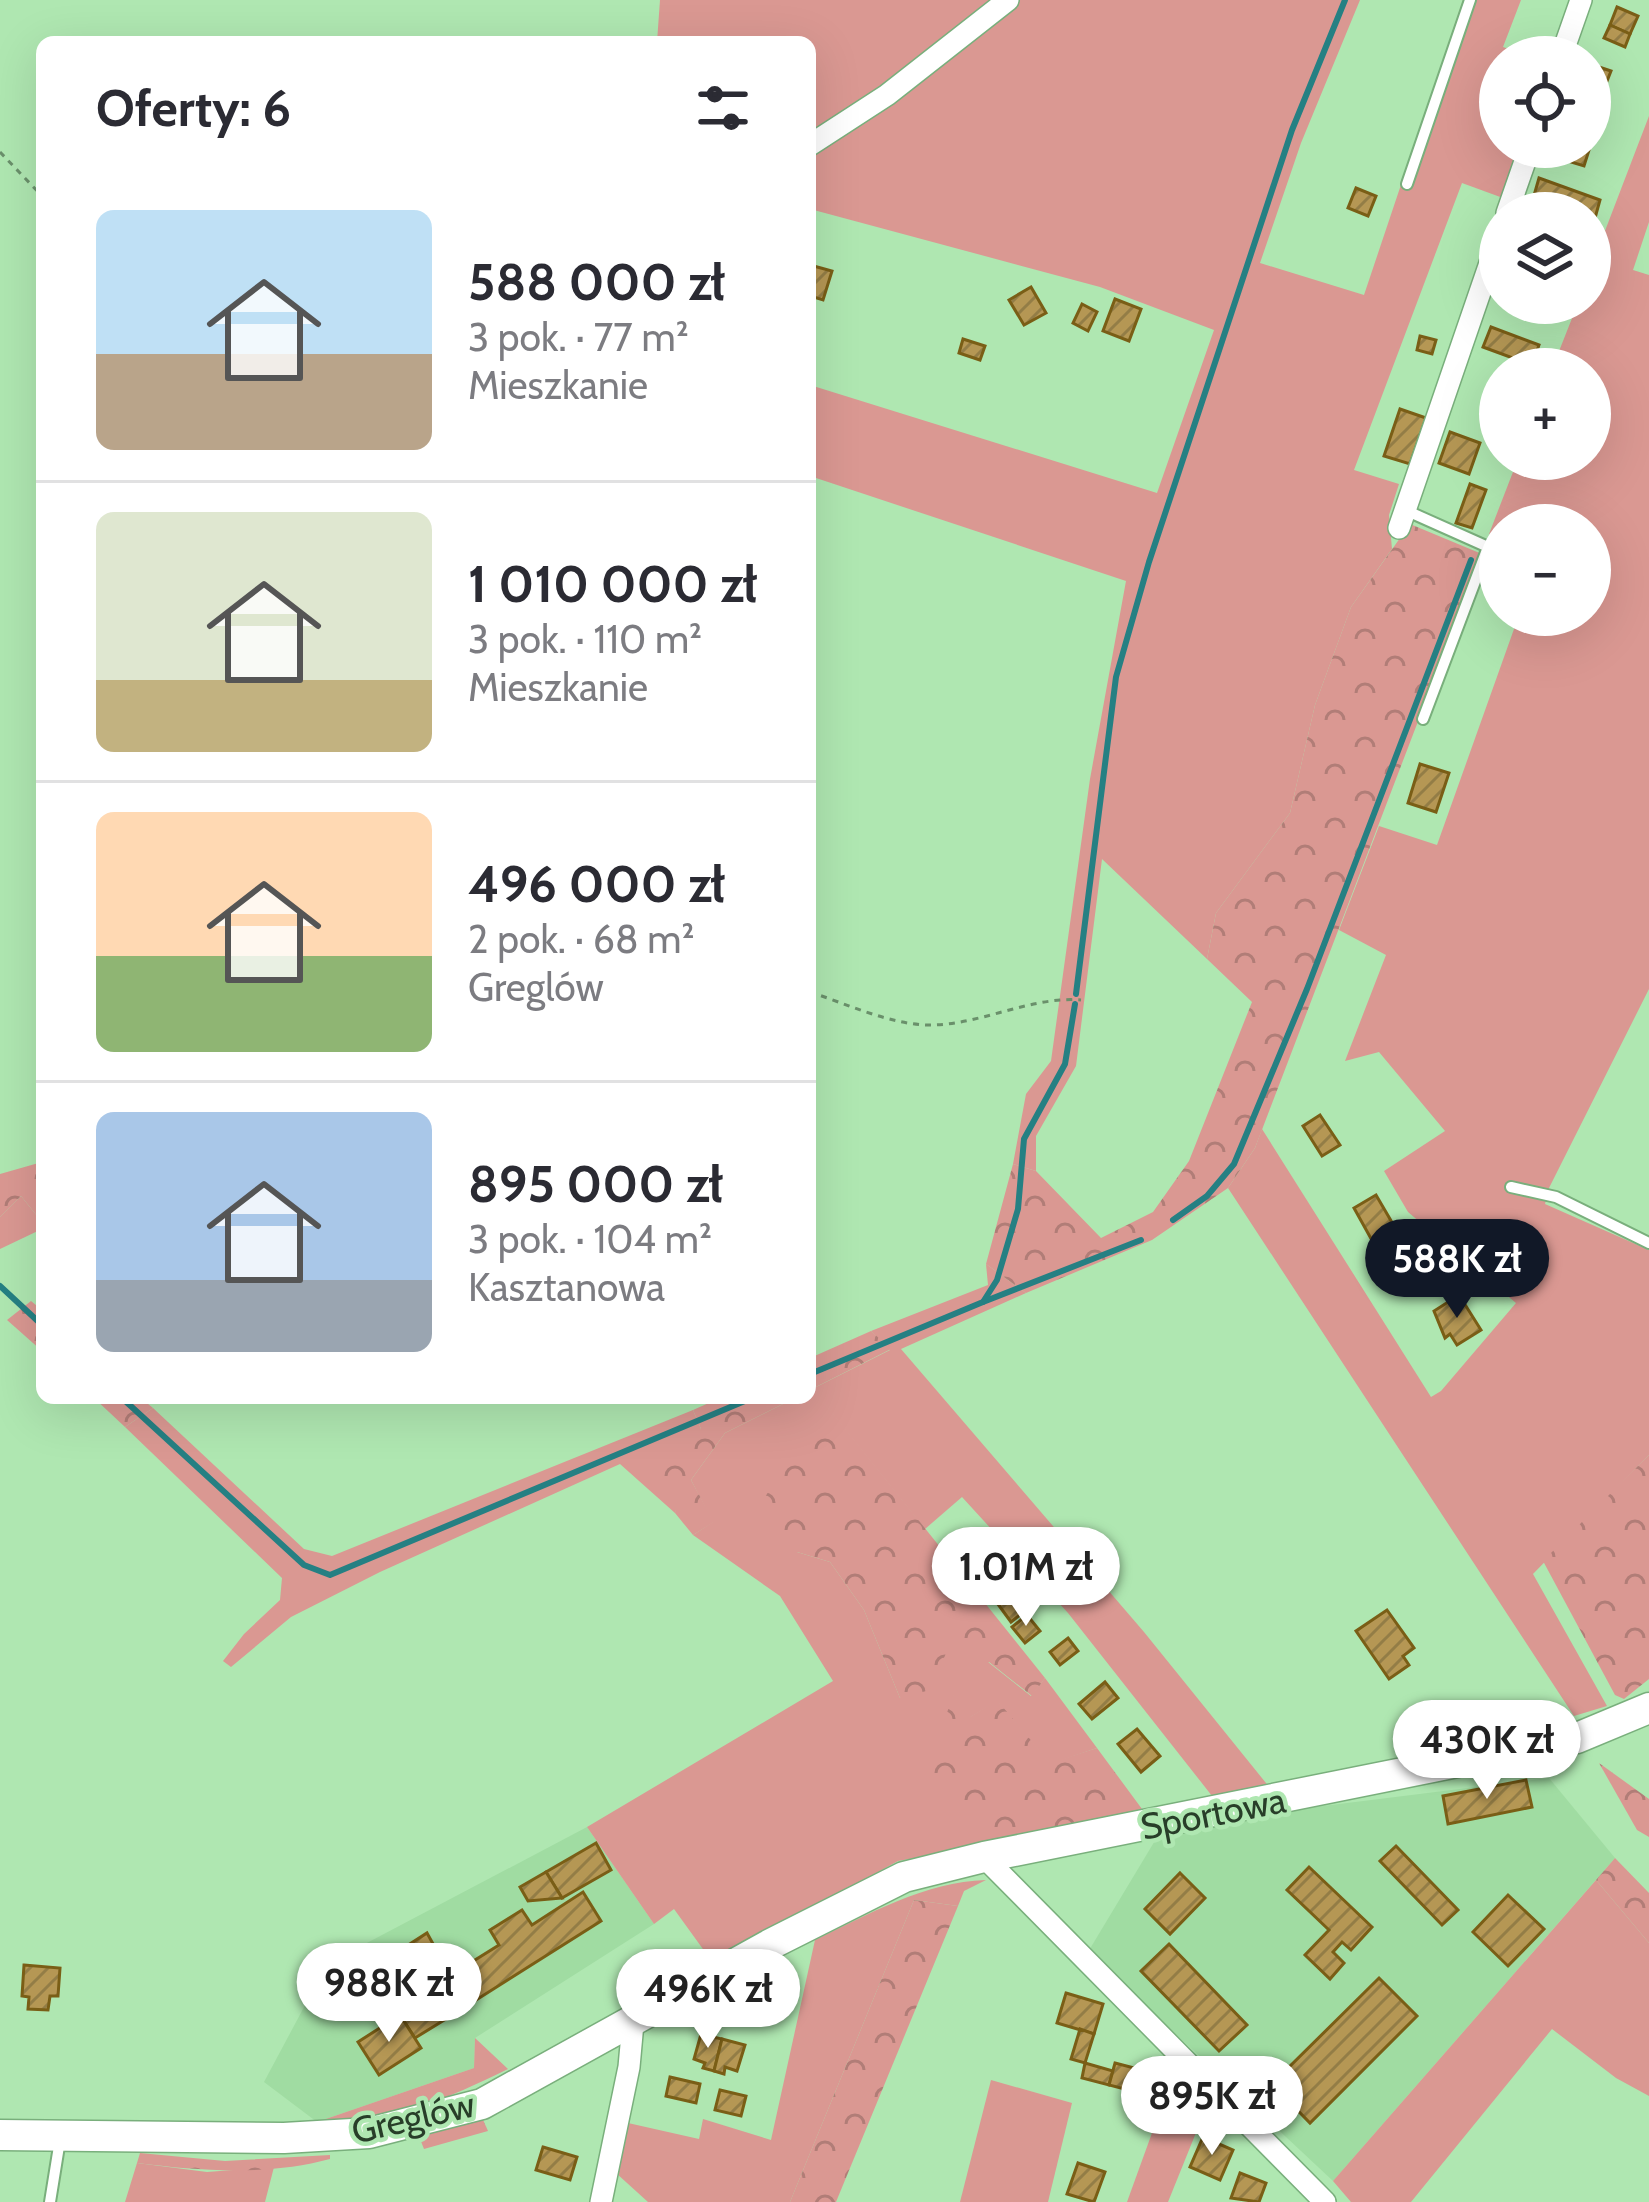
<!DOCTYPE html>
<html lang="pl">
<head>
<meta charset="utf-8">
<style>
	body { margin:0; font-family:Cabin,sans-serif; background:#f2f2f3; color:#2b2b33; height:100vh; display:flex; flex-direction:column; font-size:45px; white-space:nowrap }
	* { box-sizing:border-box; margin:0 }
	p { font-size:39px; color:#7c7c81 }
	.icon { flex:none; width:66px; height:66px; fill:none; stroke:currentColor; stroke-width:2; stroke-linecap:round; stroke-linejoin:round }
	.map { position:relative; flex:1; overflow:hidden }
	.side { position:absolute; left:36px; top:36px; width:780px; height:1368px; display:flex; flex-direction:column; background:#fff; border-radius:18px; box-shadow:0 12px 48px #0002 }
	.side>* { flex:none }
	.buttons { position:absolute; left:1479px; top:36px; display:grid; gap:24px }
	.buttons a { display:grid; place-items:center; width:132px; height:132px; border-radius:50%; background:#fff; box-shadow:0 12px 48px #0002; font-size:60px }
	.price { position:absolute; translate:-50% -102px; padding:0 27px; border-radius:42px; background:#fff; color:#222; font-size:39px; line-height:78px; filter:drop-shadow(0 3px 6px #0008) }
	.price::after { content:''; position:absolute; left:50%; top:72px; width:36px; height:27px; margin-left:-18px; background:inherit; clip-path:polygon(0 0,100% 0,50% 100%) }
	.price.selected { background:#111827; color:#fff }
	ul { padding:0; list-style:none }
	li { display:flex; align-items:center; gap:36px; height:300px; padding:0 60px }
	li+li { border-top:3px solid #e1e1e2 }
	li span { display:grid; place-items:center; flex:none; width:336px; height:240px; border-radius:18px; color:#555 }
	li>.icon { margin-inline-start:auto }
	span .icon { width:144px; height:144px; fill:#fffc; stroke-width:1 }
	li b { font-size:51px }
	h2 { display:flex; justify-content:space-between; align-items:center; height:144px; padding:0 60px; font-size:51px }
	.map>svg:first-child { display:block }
	.built { fill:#a0dca2 }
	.grass { fill:#da9892 }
	.forest { fill:url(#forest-crowns) }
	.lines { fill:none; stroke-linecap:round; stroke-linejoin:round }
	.stream { stroke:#258083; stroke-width:6 }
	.building { fill:url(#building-hatch); stroke:#7a5e16; stroke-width:3 }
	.lane-casing { stroke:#79af7c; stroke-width:14 }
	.street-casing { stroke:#79af7c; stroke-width:24 }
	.secondary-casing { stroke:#79af7c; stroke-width:33 }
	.path { stroke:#6a906b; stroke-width:3; stroke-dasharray:6 6; stroke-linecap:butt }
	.lane { stroke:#fff; stroke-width:10 }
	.street { stroke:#fff; stroke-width:21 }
	.secondary { stroke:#fff; stroke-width:30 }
	.labels { text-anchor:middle; stroke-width:9; stroke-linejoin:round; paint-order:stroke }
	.street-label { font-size:36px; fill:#283e29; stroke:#afe7b1 }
</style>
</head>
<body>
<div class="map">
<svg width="1649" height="2202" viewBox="0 0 1649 2202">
	<defs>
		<pattern id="forest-crowns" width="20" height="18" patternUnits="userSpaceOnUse" patternTransform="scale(3)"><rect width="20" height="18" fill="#da9892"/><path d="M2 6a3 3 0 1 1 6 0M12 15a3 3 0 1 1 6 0" fill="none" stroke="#b17d77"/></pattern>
		<pattern id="building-hatch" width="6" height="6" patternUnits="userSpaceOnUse" patternTransform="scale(3)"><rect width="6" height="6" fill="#b59754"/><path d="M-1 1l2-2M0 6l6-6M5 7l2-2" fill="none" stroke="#937d46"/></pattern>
	</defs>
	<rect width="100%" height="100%" fill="#afe7b1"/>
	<g class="built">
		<polygon points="1549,1778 1615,1858 1333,2181 1088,1952 1159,1834 1315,1807"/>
		<polygon points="587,1827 654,1924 475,2038 474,2068 317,2122 264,2082 327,1964"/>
	</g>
	<g class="grass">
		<polygon points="660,0 994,0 895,81 810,136 810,42 657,42"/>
		<polygon points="1019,0 1360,0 1301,143 1260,263 1364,295 1463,0 1521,0 1503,47 1533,57 1500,57 1500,147 1522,147 1503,198 1462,183 1354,470 1399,484 1389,515 1392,549 1351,607 1315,705 1290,813 1216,913 1207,959 1102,859 1076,1066 1036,1136 1036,1171 1013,1164 1026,1094 1051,1061 1090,779 1126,581 810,476 810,385 1157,493 1214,330 1100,287 810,209 810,150 842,135"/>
		<polygon points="1649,116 1649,222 1633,270 1649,275 1649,989 1549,1188 1545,1204 1649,1250 1649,1455 1533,1574 1607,1706 1574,1716 1228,1188 1255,1148 1262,1129 1431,1397 1441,1391 1516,1303 1408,1212 1384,1171 1445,1131 1379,1052 1345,1061 1386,955 1339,930 1379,826 1437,845 1519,615 1590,615 1590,525 1500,525 1500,539 1489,534 1518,459 1590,459 1590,369 1552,369 1578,303 1590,303 1590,270"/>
		<polygon points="21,1196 42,1222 42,1229 0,1249 0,1217"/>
		<polygon points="986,1264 1026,1293 901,1349 1144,1632 1270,1788 1216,1801 1068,1613 962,1497 925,1529 823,1402 797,1552 830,1562 864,1610 900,1698 946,1650 988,1662 1031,1696 1045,1678 1097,1748 1050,1764 997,1701 969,1718 953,1695 981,1846 898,1861 713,1963 674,1909 654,1924 587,1827 833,1681 780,1596 693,1535 713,1522 691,1480 725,1433 795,1398 810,1398 810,1390 890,1350 871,1331 988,1285"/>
		<polygon points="153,1408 304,1549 332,1556 693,1410 701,1429 675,1513 620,1464 380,1572 291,1617 231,1667 223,1661 244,1634 280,1600 282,1578 125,1427"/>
		<path d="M986,1880L964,1891L958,1906L914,1900L790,2202H648L616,2173L628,2123L699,2139L703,2119L771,2140L815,1940C869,1914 925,1882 986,1880Z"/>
		<polygon points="1596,1880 1649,1943 1649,2096 1616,2078 1552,2029 1411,2202 1351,2202 1333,2181"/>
		<path d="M475,2038L508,2069C444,2100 389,2125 317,2122L474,2068Z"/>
		<polygon points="1177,2064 1210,2098 1168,2202 1127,2202"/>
		<polygon points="991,2080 1072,2103 1048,2202 960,2202"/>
		<polygon points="137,2163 207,2172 274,2167 265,2202 125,2202"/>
	</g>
	<g class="forest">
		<polygon points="1410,524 1482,554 1255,1148 1228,1188 1152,1240 1026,1293 986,1264 1013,1164 1036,1171 1101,1238 1153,1212 1189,1161 1252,1002 1207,959 1216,913 1290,813 1315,705 1351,607"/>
		<polygon points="42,1162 42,1222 21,1196 0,1217 0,1174"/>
		<polygon points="31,1301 42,1310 42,1351 7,1320"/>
		<polygon points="871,1331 891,1349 810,1390 810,1358"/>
		<polygon points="94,1398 141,1398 153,1408 125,1427"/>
		<polygon points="720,1398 795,1398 725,1433 691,1480 714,1522 693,1535 675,1513 677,1497 655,1470 701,1429 693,1410"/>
		<polygon points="823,1401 1045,1678 1032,1696 989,1662 976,1674 947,1651 930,1690 900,1698 864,1610 830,1562 797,1552 758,1509"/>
		<polygon points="1649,1455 1649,1679 1624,1699 1615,1695 1543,1561"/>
		<polygon points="953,1694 970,1717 997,1700 1050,1763 1097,1748 1142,1809 981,1846 927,1776"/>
		<polygon points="1599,1763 1649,1799 1649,1837 1637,1830"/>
		<polygon points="1615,1858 1649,1893 1649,1943 1596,1880"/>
		<polygon points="914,1900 958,1906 836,2202 790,2202"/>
		<polygon points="480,2113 488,2131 424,2149 418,2134"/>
		<path d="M140,2153L225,2161L330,2155V2159C267,2176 200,2171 137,2163Z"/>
	</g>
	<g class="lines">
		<g class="stream">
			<polyline points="1076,994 1116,677 1149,562 1292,130 1345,0"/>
			<polyline points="1173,1220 1207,1196 1234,1164 1307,989 1471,560"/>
			<polyline points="0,1286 42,1325"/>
			<polyline points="983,1302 1141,1240"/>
			<polyline points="810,1374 983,1302 997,1280 1018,1209 1024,1139 1065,1064 1075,1004"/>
			<polyline points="122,1398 304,1565 330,1575 752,1398"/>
		</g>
	</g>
	<g class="building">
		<polygon points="1617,7 1638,16 1630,34 1610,25"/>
		<polygon points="1610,25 1630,34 1625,47 1604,38"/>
		<polygon points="1599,67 1611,71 1600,99 1590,95"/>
		<polygon points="1551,147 1590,147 1584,166 1548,155"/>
		<polygon points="1539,178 1600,200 1592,229 1590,213 1529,213"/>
		<polygon points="1356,188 1376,196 1368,216 1348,208"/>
		<polygon points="810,265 832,271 823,300 810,296"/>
		<polygon points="1031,287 1046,313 1024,325 1009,300"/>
		<polygon points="1115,299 1141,309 1129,341 1103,331"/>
		<polygon points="1082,304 1097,312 1088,331 1073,323"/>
		<polygon points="1491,327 1539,345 1532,365 1483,347"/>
		<polygon points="1420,336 1436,340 1432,354 1417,350"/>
		<polygon points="963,339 985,346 980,360 959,353"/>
		<polygon points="1400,409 1426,418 1410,464 1384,456"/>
		<polygon points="1450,432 1480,443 1469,474 1439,463"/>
		<polygon points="1470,484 1486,490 1472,528 1456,523"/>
		<polygon points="1420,764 1449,773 1436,812 1408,803"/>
		<polygon points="1320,1115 1340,1145 1322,1156 1303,1126"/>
		<polygon points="1376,1195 1397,1231 1374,1244 1354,1208"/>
		<polygon points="1459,1295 1481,1330 1457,1345 1450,1334 1445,1338 1434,1311"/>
		<polygon points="1004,1573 1011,1582 992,1596 985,1586"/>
		<polygon points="1011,1582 1020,1594 1024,1591 1028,1597 1024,1600 1030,1607 1011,1622 992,1596"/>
		<polygon points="1387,1610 1414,1648 1403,1656 1409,1665 1389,1679 1356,1631"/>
		<polygon points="1027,1615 1040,1631 1025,1643 1012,1627"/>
		<polygon points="1068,1638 1078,1651 1060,1665 1050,1652"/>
		<polygon points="1105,1682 1118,1698 1092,1719 1079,1704"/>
		<polygon points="1137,1729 1160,1756 1141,1772 1118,1744"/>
		<polygon points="1526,1780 1532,1807 1448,1824 1443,1796"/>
		<polygon points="596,1843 611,1870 562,1898 546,1872"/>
		<polygon points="1396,1846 1458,1910 1442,1925 1380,1861"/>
		<polygon points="1309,1867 1372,1927 1351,1950 1342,1942 1333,1952 1344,1963 1330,1979 1305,1955 1329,1930 1287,1890"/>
		<polygon points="546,1872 562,1898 528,1901 520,1887"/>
		<polygon points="1180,1873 1205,1898 1170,1934 1145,1909"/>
		<polygon points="583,1892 601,1921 454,2014 435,1985 499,1945 490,1930 522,1910 532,1925"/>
		<polygon points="1508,1895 1544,1929 1508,1966 1473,1932"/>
		<polygon points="427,1933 437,1951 422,1962 426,1970 356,2014 340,1989"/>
		<polygon points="1169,1944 1247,2025 1219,2051 1141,1971"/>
		<polygon points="24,1965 60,1968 58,1996 50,1996 48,2010 28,2009 29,1997 22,1996"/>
		<polygon points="426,1970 454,2014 415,2038 400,2015 385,2024 372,2003"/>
		<polygon points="1379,1978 1417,2016 1310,2123 1272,2084"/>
		<polygon points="1066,1993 1103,2004 1094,2034 1057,2023"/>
		<polygon points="400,2015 421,2048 379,2075 358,2042"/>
		<polygon points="1080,2029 1094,2034 1085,2063 1071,2059"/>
		<polygon points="701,2034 722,2039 714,2071 703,2068 705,2063 694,2059"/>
		<polygon points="722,2039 745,2045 737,2071 725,2067 724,2074 714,2071"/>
		<polygon points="1085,2063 1113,2071 1109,2085 1082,2078"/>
		<polygon points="1115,2063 1142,2070 1136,2092 1109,2085"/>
		<polygon points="670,2077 700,2084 696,2103 666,2096"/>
		<polygon points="720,2090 746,2096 741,2116 715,2110"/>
		<polygon points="1203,2137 1233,2150 1220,2180 1190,2167"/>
		<polygon points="543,2147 577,2157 570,2180 536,2170"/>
		<polygon points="1078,2163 1105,2172 1094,2202 1067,2194"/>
		<polygon points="1240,2173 1266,2183 1259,2202 1231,2198"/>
	</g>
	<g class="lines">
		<g class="lane-casing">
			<g id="lane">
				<polyline points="1407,184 1470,0"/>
				<polyline points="1405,510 1488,547 1423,719"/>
				<polyline points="1511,1187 1556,1197 1649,1243"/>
				<polyline points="50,2202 60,2140"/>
			</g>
		</g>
		<g class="street-casing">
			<g id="street">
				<polyline points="1561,57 1581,0"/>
				<polyline points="810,145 887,95 1008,0"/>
				<polyline points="1507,213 1530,147"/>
				<polyline points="1399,528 1500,234"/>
				<polyline points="984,1857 1325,2202"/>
				<polyline points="601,2202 629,2067 633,2023"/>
			</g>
		</g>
		<g class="secondary-casing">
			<polyline id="secondary" points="0,2135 284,2138 369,2133 482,2104 769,1945 904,1877 984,1857 1577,1738 1649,1708"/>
		</g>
		<g class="path">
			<polyline points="0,152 42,196"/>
			<path d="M810,992C847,1004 891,1025 930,1025C981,1025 1030,996 1081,1000"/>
		</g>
		<use href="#lane" class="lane"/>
		<use href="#street" class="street"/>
		<use href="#secondary" class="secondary"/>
	</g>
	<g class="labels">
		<g class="street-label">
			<text transform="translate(1213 1813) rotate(-11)" y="13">Sportowa</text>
			<text transform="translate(413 2117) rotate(-13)" y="13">Greglów</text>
		</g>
	</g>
</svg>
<div class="buttons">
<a><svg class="icon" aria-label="locate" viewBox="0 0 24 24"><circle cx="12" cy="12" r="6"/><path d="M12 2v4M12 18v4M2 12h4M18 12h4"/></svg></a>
<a><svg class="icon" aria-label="layers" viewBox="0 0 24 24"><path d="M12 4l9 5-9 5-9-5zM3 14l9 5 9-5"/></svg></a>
<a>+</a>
<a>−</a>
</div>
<b class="price selected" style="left:1457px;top:1321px">588K zł</b>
<b class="price" style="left:1026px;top:1629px">1.01M zł</b>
<b class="price" style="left:1487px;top:1802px">430K zł</b>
<b class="price" style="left:389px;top:2045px">988K zł</b>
<b class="price" style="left:708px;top:2051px">496K zł</b>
<b class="price" style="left:1212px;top:2158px">895K zł</b>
<section class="side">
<h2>Oferty: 6<svg class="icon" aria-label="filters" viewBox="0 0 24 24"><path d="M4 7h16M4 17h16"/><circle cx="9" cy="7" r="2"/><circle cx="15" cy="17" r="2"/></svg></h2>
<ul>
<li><span style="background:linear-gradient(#bfe0f5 60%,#b9a48a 0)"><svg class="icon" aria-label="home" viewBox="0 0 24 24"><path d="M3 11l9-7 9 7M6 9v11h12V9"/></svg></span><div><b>588 000 zł</b><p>3 pok. · 77 m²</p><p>Mieszkanie</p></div></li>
<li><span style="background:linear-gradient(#dfe7d0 70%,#c2b280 0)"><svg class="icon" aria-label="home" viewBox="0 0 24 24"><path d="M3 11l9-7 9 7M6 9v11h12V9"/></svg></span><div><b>1 010 000 zł</b><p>3 pok. · 110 m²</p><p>Mieszkanie</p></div></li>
<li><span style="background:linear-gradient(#ffd9b3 60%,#8fb573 0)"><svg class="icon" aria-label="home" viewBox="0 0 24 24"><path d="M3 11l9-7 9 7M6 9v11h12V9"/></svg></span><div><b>496 000 zł</b><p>2 pok. · 68 m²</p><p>Greglów</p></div></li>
<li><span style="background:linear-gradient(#a9c7e8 70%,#9aa5b1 0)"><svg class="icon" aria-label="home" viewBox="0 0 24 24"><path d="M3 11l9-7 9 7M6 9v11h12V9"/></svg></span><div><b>895 000 zł</b><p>3 pok. · 104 m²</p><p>Kasztanowa</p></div></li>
</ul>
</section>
</div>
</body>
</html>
